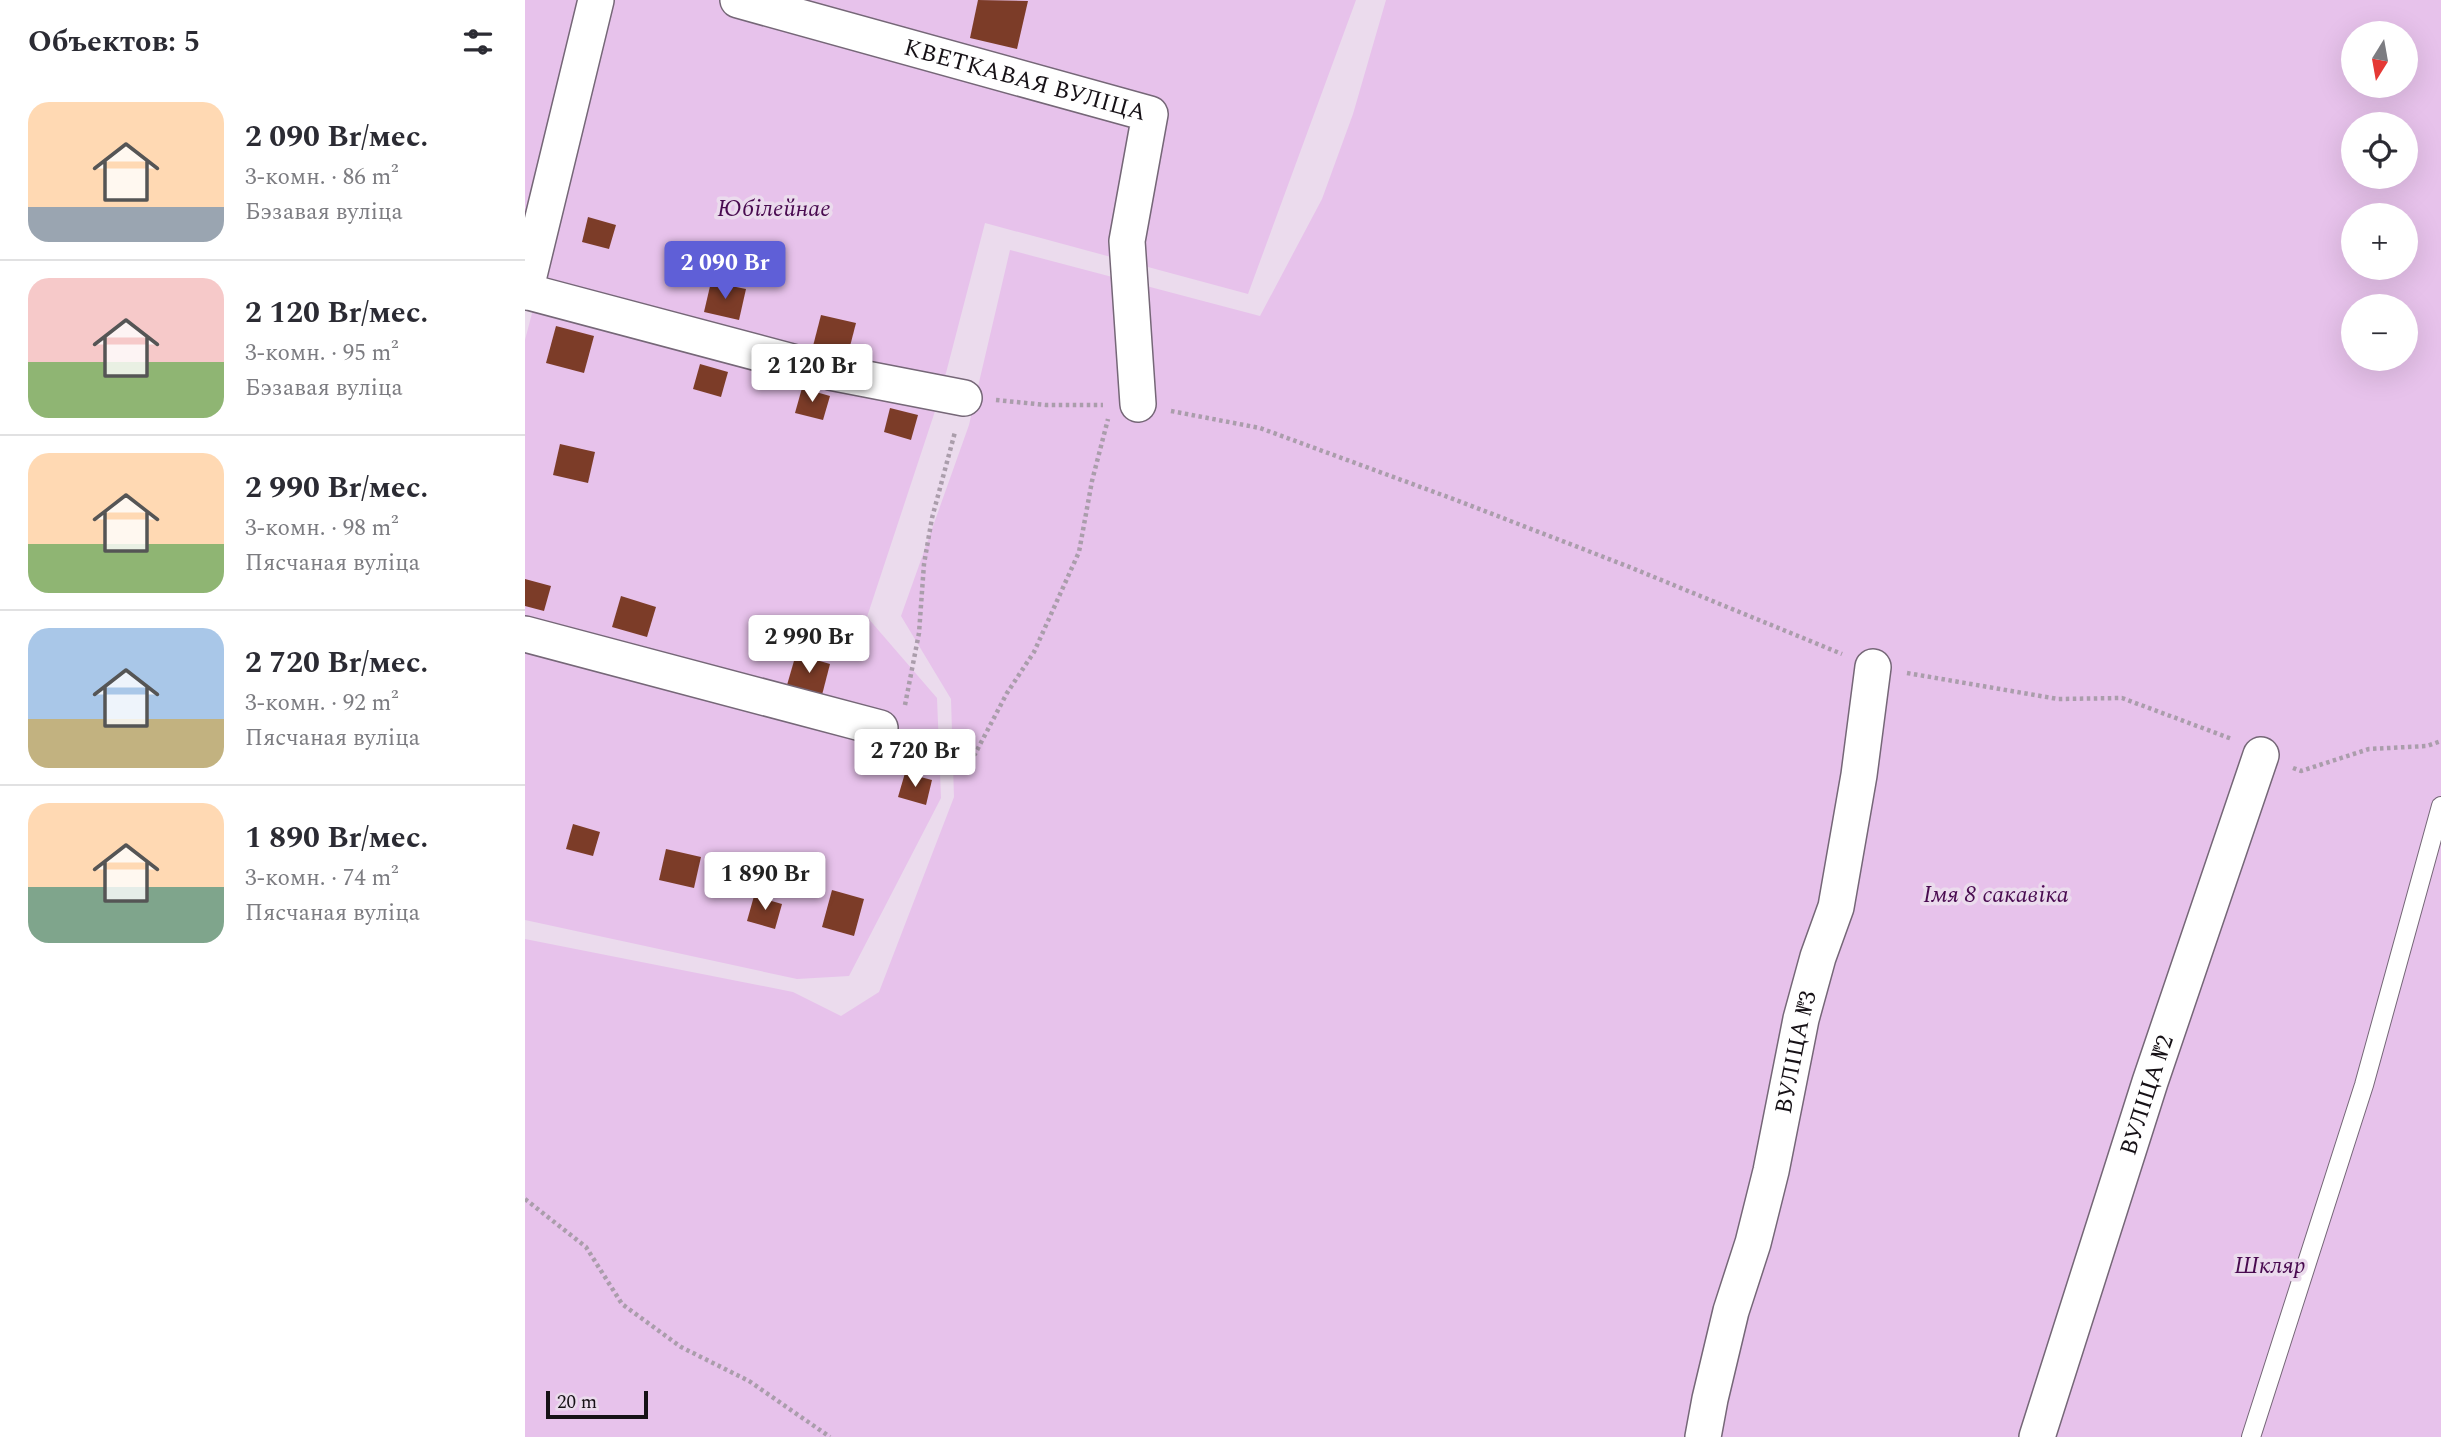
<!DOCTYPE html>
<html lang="ru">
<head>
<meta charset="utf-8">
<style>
	body { margin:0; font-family:Spectral,serif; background:#f2f2f3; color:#2b2b33; height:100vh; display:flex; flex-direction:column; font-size:26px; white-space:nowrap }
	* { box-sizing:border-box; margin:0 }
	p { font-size:23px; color:#7c7c81 }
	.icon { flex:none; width:38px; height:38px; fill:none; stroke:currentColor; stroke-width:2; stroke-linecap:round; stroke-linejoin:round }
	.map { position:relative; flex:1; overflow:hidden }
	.drawer { display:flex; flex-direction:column; background:#fff; width:525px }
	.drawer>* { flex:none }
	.needle { width:46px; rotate:191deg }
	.tools { position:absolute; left:1816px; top:21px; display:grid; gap:14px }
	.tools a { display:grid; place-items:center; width:77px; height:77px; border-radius:50%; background:#fff; box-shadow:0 7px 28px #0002; font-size:35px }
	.scale { position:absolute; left:21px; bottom:18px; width:102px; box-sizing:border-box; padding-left:7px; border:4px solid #161116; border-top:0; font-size:19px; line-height:24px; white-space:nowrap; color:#161116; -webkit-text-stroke:5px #ebdbed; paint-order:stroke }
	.price { position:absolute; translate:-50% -60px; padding:0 16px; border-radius:7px; background:#fff; color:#222; font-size:23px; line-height:46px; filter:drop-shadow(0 2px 4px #0008) }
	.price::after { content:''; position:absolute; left:50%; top:42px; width:21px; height:16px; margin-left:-10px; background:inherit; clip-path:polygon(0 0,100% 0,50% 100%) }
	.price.current { background:#5f5fd7; color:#fff }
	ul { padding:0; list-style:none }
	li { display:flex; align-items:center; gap:21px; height:175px; padding:0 28px }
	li+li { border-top:2px solid #e1e1e2 }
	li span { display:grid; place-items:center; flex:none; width:196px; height:140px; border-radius:21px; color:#555 }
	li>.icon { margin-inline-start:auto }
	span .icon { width:84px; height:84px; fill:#fffc; stroke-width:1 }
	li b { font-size:30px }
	h2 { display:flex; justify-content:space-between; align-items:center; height:84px; padding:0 28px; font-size:30px }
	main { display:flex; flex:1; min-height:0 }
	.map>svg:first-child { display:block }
	.green { fill:#e7c2eb; fill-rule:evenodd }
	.building { fill:#7c3c28 }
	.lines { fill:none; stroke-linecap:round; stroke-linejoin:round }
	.lane-casing { stroke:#756777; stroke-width:20 }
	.street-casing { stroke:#756777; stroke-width:38 }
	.path { stroke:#aa9dab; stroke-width:4.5; stroke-dasharray:3.5 3.5; stroke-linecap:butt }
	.lane { stroke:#fff; stroke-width:18 }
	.street { stroke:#fff; stroke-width:35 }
	.labels { text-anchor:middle; stroke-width:7; stroke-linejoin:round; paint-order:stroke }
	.street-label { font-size:24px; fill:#161116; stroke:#ebdbed }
	.park-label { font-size:24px; font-style:italic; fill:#490b50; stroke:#ebdbed }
</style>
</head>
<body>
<main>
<section class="drawer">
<h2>Объектов: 5<svg class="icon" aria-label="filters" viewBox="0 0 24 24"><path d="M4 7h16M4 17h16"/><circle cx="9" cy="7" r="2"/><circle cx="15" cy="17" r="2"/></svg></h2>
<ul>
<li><span style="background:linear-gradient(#ffd9b3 75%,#9aa5b1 0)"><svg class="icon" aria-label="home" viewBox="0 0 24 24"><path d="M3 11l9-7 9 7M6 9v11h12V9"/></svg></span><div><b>2 090 Br/мес.</b><p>3-комн. · 86 m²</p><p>Бэзавая вуліца</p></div></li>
<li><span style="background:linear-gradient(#f6c9c9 60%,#8fb573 0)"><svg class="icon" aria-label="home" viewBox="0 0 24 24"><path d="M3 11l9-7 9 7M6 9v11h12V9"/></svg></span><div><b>2 120 Br/мес.</b><p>3-комн. · 95 m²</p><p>Бэзавая вуліца</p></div></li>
<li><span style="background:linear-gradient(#ffd9b3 65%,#8fb573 0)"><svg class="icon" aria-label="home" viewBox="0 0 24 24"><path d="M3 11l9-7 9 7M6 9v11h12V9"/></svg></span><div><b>2 990 Br/мес.</b><p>3-комн. · 98 m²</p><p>Пясчаная вуліца</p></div></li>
<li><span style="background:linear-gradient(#a9c7e8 65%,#c2b280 0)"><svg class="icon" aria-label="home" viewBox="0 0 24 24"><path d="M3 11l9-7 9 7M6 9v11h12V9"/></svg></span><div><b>2 720 Br/мес.</b><p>3-комн. · 92 m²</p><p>Пясчаная вуліца</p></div></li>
<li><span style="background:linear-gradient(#ffd9b3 60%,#7fa58c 0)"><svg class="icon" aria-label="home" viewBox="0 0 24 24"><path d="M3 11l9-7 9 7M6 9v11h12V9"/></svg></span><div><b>1 890 Br/мес.</b><p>3-комн. · 74 m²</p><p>Пясчаная вуліца</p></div></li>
</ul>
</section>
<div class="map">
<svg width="1916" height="1437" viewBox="0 0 1916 1437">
	<rect width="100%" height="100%" fill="#ebdbed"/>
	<g class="green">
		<polygon points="0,0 59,0 0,232"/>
		<polygon points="89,0 831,0 723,294 460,223 415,396 342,617 412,698 416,798 324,976 272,979 0,920 0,340"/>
		<path d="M861,0H1916V1437H0V939L268,992L316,1016L354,992L429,797L426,699L376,616L444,425L485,250L735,316L797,199L828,114ZM1829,33H1881V86H1829ZM1829,124H1881V177H1829ZM1829,215H1881V268H1829ZM1829,306H1881V359H1829Z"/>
	</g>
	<g class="building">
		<polygon points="453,0 503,1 492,49 445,38"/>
		<polygon points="63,217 91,225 84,249 57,242"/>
		<polygon points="186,282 221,289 214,320 179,312"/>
		<polygon points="296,315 331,323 323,354 288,346"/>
		<polygon points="31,326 69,336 59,373 21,363"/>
		<polygon points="175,364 203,372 196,397 168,389"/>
		<polygon points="277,388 305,396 298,420 270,413"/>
		<polygon points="365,408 393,415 386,440 359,432"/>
		<polygon points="35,444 70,452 63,483 28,475"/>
		<polygon points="0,579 26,586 19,611 0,606"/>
		<polygon points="96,596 131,607 122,637 87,627"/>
		<polygon points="271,654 305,664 297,695 262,685"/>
		<polygon points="380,773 407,780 401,805 373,797"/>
		<polygon points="48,824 75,832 68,856 41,849"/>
		<polygon points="141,849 176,857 169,888 134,880"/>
		<polygon points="307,890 339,899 329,936 297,927"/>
		<polygon points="229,896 257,904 250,929 222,921"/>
	</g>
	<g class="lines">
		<g class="lane-casing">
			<polyline id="lane" points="1726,1437 1839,1085 1916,806"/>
		</g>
		<g class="street-casing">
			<g id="street">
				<path id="s1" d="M213,0L625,114L602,241L613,404"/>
				<polyline points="0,291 305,372 439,398"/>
				<polyline points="0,292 71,0"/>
				<polyline points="0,634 355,728"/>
				<path id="s2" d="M1178,1437L1185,1399L1206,1311L1228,1243L1246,1171L1276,1019L1293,957L1311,907L1334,775L1348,667"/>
				<path id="s3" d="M1512,1437L1625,1082L1736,755"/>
			</g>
		</g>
		<g class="path">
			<polyline points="471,400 521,405 578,405"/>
			<polyline points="646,411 735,428 931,500 1102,566 1317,654"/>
			<polyline points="1382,673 1533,699 1597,698 1707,739"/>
			<polyline points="380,705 394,633 399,564 407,518 430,432"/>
			<polyline points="389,733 423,750 450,754 482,693 509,652 554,552 567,481 583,419"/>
			<polyline points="1768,768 1776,771 1844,749 1902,746 1916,741"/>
			<polyline points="0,1199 61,1247 97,1304 156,1347 224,1381 305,1437"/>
		</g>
		<use href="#lane" class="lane"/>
		<use href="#street" class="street"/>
	</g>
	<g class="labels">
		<g class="street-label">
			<text dy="8" stroke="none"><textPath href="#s1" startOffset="298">КВЕТКАВАЯ ВУЛІЦА</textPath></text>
			<text dy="8" stroke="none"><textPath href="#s2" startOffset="396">ВУЛІЦА №3</textPath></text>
			<text dy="8" stroke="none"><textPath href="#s3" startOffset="359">ВУЛІЦА №2</textPath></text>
		</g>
		<g class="park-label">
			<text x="249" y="216">Юбілейнае</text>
			<text x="1471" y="902">Імя 8 сакавіка</text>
			<text x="1745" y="1273">Шкляр</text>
		</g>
	</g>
</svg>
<div class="tools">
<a><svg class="needle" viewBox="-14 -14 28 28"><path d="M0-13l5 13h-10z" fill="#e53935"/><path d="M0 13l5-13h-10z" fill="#7c7c81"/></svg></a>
<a><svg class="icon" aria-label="locate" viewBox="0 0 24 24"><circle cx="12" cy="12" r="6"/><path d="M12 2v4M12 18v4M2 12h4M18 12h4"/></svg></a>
<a>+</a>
<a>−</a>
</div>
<div class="scale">20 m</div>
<b class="price current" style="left:200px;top:301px">2 090 Br</b>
<b class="price" style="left:287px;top:404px">2 120 Br</b>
<b class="price" style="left:284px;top:675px">2 990 Br</b>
<b class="price" style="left:390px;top:789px">2 720 Br</b>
<b class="price" style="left:240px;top:912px">1 890 Br</b>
</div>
</main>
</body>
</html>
